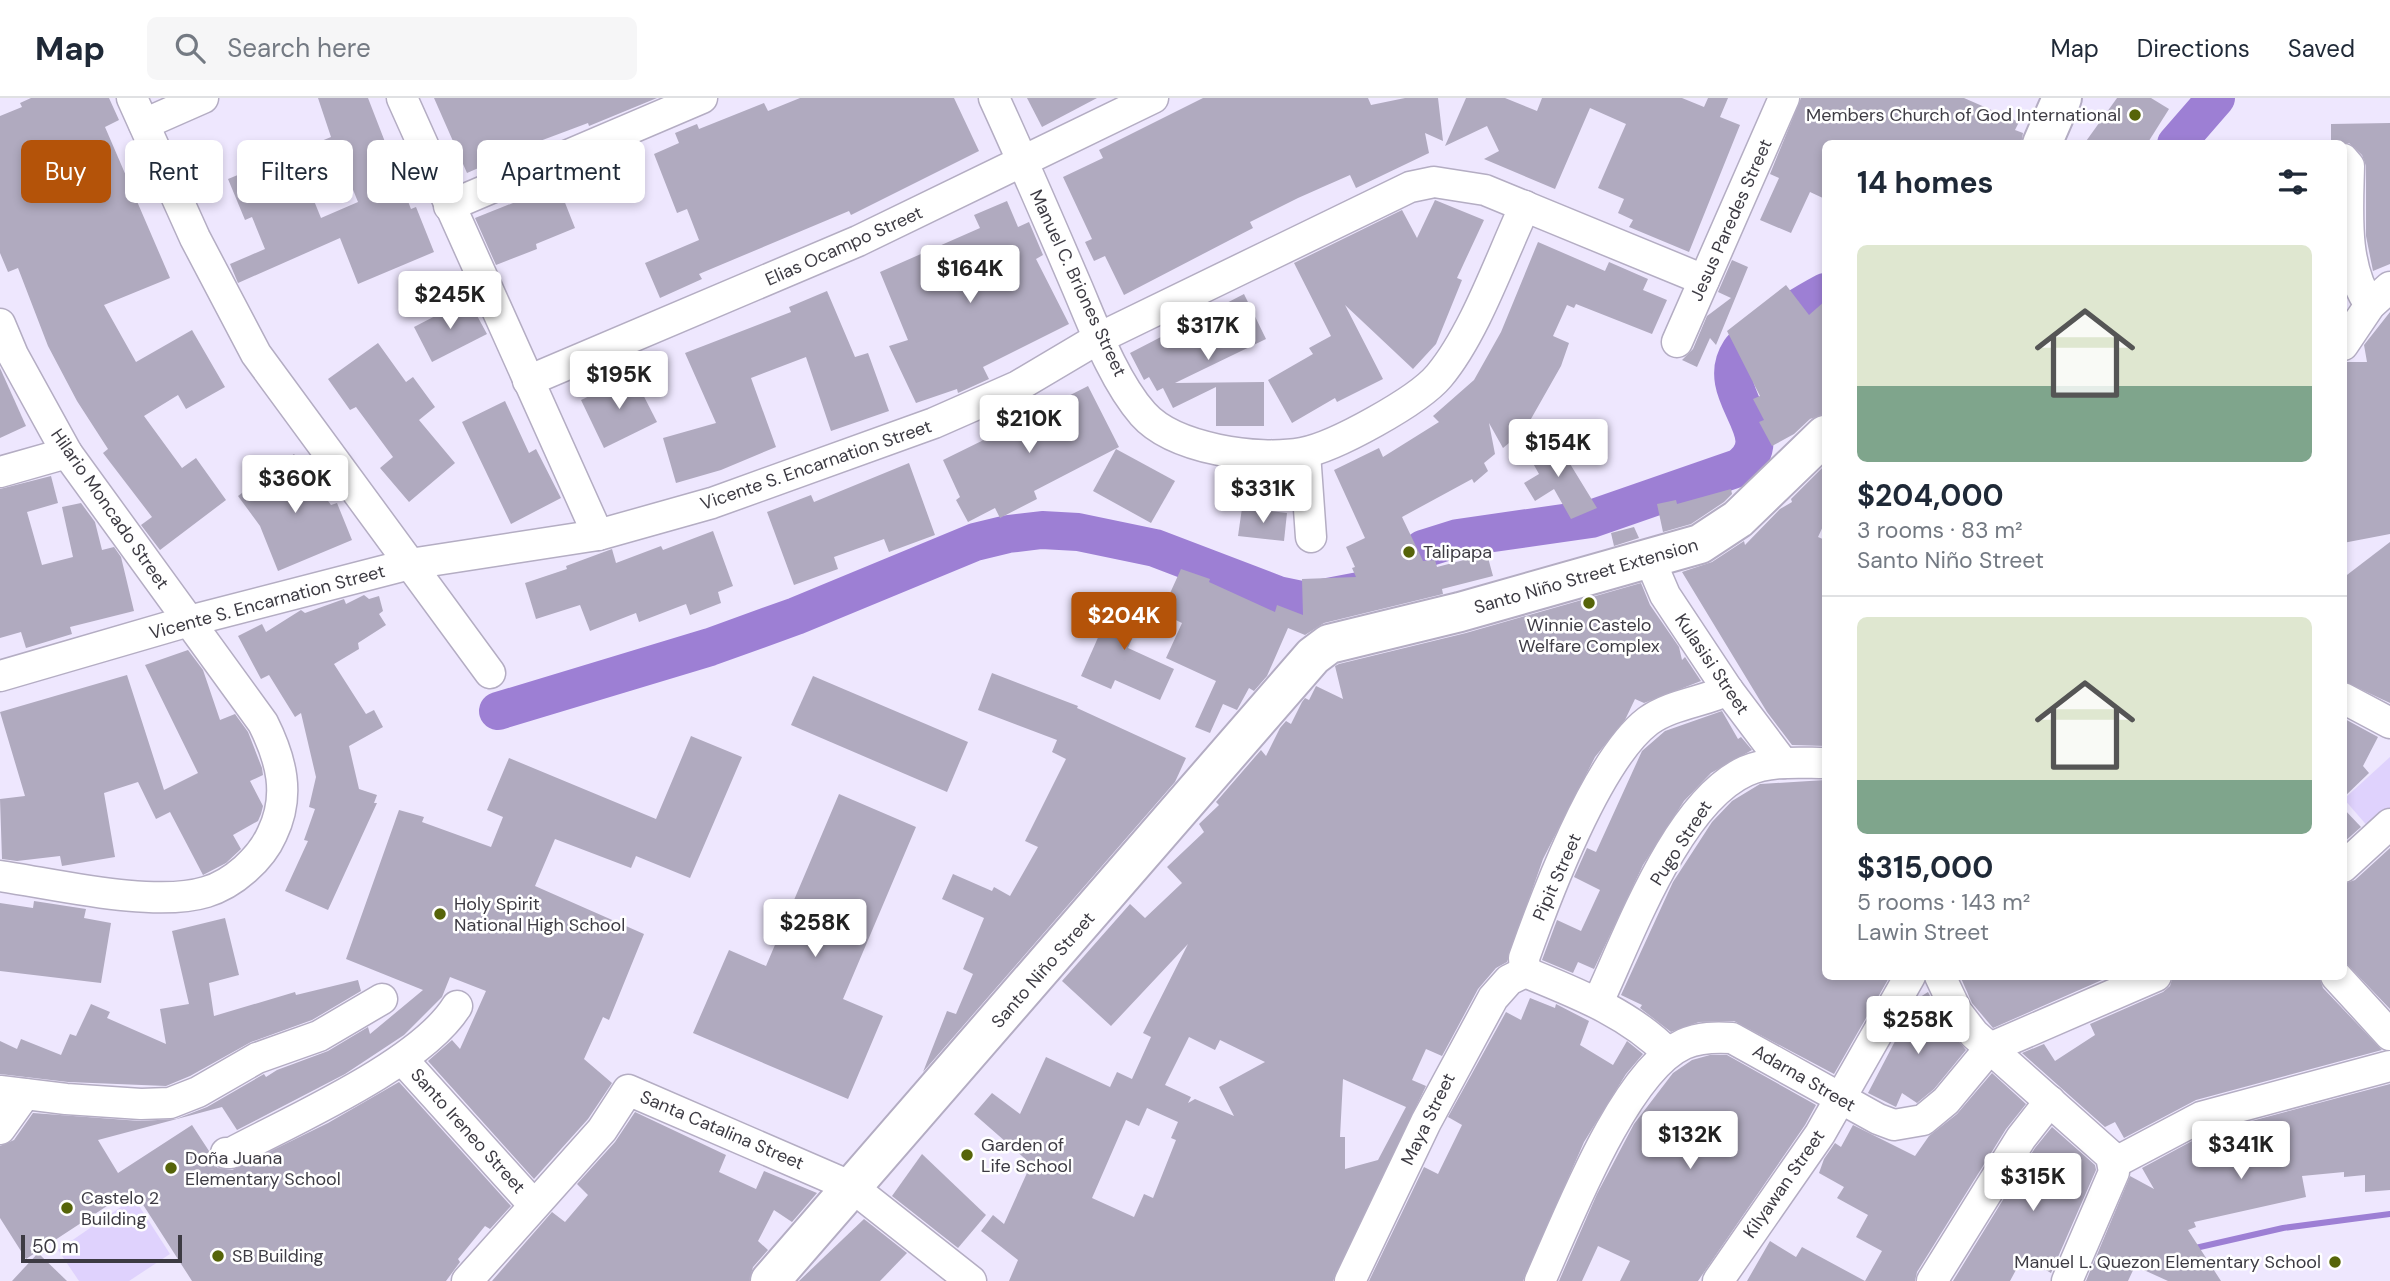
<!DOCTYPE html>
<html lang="en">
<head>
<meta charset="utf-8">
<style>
	body { margin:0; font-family:"DM Sans",sans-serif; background:#f6f6f7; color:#1f2937; height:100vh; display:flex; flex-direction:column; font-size:26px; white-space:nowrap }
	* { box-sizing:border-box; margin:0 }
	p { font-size:23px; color:#747a83 }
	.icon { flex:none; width:38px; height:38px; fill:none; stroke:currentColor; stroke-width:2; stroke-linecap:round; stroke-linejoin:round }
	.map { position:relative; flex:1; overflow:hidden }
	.details { position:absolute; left:1822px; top:42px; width:525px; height:840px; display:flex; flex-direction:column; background:#fff; border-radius:10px; box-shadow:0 4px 10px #0003 }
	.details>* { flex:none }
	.banner { position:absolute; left:21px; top:42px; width:665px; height:63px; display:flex; gap:14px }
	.scale { position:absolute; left:21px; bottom:18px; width:161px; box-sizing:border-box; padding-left:7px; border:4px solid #3d3b43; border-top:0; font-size:19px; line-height:24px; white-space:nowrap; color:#3d3b43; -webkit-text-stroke:5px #fff; paint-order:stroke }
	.price { position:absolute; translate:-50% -60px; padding:0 16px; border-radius:7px; background:#fff; color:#222; font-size:23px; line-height:46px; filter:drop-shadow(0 2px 4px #0008) }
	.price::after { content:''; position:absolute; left:50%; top:42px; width:21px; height:16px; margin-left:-10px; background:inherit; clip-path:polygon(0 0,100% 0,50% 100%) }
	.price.selected { background:#b45309; color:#fff }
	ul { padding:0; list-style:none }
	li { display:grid; align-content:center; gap:14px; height:371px; padding:0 35px }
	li+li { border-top:2px solid #e0e1e3 }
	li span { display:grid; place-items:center; height:217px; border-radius:10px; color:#555 }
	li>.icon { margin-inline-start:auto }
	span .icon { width:126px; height:126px; fill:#fffc; stroke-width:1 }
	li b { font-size:30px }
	h2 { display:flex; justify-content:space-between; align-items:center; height:84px; padding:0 35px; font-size:30px }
	.pill { padding:0 24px; border-radius:10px; background:#fff; box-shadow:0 4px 10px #0003; font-size:24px; line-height:63px }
	.pill.selected { background:#b45309; color:#fff }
	header { display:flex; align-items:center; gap:42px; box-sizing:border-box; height:98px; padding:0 35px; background:#fff; border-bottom:2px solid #e0e1e3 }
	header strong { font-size:33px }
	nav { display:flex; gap:38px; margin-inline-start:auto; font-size:24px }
	.search { width:490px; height:63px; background:#f6f6f7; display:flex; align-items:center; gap:18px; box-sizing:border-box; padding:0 24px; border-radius:10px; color:#747a83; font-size:26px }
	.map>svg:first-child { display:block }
	.green { fill:#dfd2fd }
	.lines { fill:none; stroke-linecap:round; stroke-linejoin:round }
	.stream { stroke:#9d7fd4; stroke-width:6 }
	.river { stroke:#9d7fd4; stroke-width:38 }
	.building { fill:#b0aabf; fill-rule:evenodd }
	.minor-casing { stroke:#b4adc3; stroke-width:33 }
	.major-casing { stroke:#b4adc3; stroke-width:42 }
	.minor { stroke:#fff; stroke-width:30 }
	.major { stroke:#fff; stroke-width:38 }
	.poi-dot { fill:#566409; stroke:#fff; stroke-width:2.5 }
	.labels { text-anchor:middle; stroke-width:5; stroke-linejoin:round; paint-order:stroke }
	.poi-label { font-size:18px; fill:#3d3b43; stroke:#fff; text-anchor:start }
	.street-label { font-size:18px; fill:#3d3b43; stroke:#fff }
</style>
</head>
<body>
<header>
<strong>Map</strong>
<div class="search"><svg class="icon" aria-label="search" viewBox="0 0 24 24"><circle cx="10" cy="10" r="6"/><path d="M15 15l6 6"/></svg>Search here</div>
<nav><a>Map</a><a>Directions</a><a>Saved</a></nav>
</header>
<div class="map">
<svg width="2390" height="1183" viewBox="0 0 2390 1183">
	<rect width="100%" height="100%" fill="#eee7fe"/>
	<g class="green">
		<polygon points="2390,659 2390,726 2376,738 2344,701"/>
		<polygon points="134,1100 170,1156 129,1183 79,1183 58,1152"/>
	</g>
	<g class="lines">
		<polyline class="stream" points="2191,1151 2283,1130 2390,1116"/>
		<g class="river">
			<polyline points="2176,46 2216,0"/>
			<path d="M498,613L710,549L796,518L975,444L1008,436L1042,432L1078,434L1155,450L1278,497L1307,503L1370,491L1423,451L1458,440L1591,421L1738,370C1786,338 1711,297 1740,253C1751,237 1806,204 1825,194"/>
		</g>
	</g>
	<g class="building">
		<polygon points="31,0 109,0 119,22 105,29 170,180 104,207 136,264 192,232 225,289 186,311 178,297 144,318 182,370 196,360 226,402 160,452 141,427 152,419 103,355 108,351 77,303 48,248 18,170 8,174 0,155 0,18 22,9 20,5"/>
		<path d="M318,0H368L411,111L416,109L434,154L358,186L340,140L238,185L230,166L265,151L252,119L245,122L228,81L331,39ZM345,72L358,104L321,120L308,88Z"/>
		<polygon points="434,0 657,0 589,28 588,25 540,43 467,75"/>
		<polygon points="800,0 954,0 979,53 851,117 849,113 699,176 702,181 660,200 645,165 699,142 687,111 677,115 654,56 679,45 675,35 697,26 699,31 764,5 768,13"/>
		<polygon points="1027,0 1097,0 1042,29"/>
		<polygon points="1203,0 1368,0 1371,7 1405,0 1438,0 1443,43 1425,35 1429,55 1356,90 1350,77 1298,100 1250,124 1253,130 1124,197 1105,158 1094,163 1085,144 1092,141 1063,79 1103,60 1099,52"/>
		<polygon points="1466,0 1505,0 1537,13 1542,0 1682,0 1704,9 1708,0 1728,0 1720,19 1740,27 1689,154 1629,129 1633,122 1618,115 1624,101 1598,90 1626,26 1590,10 1555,91 1484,61 1499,53 1487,28 1445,48"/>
		<polygon points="1801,0 1964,0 2019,24 2015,32 2023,35 2021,46 1825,46 1825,101 1810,94 1791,135 1760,122 1779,80 1770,76"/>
		<polygon points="2117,0 2151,0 2169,11 2147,46 2084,46"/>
		<polygon points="2390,25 2390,166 2373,173 2366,138 2366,68 2362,57 2349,45 2331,46 2331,26"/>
		<polygon points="558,87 575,130 536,146 537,151 496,167 475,120"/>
		<polygon points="1435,102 1484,122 1457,180 1462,182 1436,246 1413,271 1345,207 1383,281 1337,304 1335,300 1292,325 1268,282 1313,256 1309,250 1331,238 1294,165 1402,112 1417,140"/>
		<polygon points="1007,103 1018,129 1029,124 1043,157 1036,161 1069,226 983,269 989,281 958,295 957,291 916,305 889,248 908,242 880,174 980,130 974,117"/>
		<polygon points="1538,144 1605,173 1609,164 1648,181 1643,192 1667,202 1652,236 1576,206 1574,210 1567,207 1553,238 1569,245 1561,268 1514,351 1509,345 1503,350 1489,325 1495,356 1484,365 1488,373 1474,385 1472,381 1402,419 1423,463 1435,462 1437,469 1487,456 1493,478 1442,491 1443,496 1324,525 1305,537 1288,530 1267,578 1254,593 1249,590 1237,612 1223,606 1210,635 1195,629 1216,583 1166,560 1182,525 1161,515 1181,471 1210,481 1209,484 1275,514 1277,507 1303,517 1302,481 1356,479 1352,470 1355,469 1346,449 1365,440 1334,372 1379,350 1383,359 1439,324 1433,318 1474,282 1501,234"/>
		<polygon points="1732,162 1748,169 1716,247 1710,240 1697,269 1682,262 1693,251 1707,218 1731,200 1718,194"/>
		<polygon points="1786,187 1809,217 1825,203 1825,316 1810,321 1794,336 1772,348 1759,324 1764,322 1753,301 1760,298 1727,233"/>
		<polygon points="827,193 855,259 868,255 889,313 831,333 806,259 751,280 776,349 721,372 676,385 663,340 716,325 685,255 791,214 789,209"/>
		<polygon points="1244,196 1266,241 1175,285 1264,284 1264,328 1216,328 1216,289 1173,310 1163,290 1157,293 1149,279 1144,282 1130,255"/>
		<polygon points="468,201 487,236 432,264 414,229"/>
		<polygon points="2390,214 2390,436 2343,445 2343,295 2346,295 2347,264 2367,264 2364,247"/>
		<polygon points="378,245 406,284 413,279 435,309 419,322 455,365 409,404 380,370 393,359 356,309 350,312 328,281"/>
		<polygon points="0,270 26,328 0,340"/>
		<polygon points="633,277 657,324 604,350 581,302"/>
		<polygon points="1088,288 1119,349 1034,393 1037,401 1000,420 995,410 968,424 956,402 960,399 943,362 1008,330 1002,318 1028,305 1033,316"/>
		<polygon points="505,303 529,355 536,351 561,400 511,426 462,324"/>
		<polygon points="1553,338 1597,410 1571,421 1554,391 1535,403 1524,385 1539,376 1526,353"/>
		<polygon points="1116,351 1175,383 1151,425 1093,393"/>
		<polygon points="294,356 331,407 337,405 352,442 278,473 260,428 238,398"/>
		<polygon points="909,365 935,437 889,454 884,441 834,459 838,471 794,487 767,414 811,397 814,404"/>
		<polygon points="1825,367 1825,424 1818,439 1825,442 1825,648 1792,647 1767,614 1682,474 1712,464 1744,443 1745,447 1780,411 1792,404 1791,401"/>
		<polygon points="51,378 58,405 27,414 42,467 73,459 62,409 81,405 95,424 102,452 114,449 121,459 134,513 70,529 72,536 26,550 21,534 0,540 0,391"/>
		<polygon points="1731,391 1732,396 1724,404 1691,426 1663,434 1657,406 1676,402 1677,406"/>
		<polygon points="1242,410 1287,415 1284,443 1238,438"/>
		<polygon points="1634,429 1639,440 1614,448 1611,435"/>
		<polygon points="713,433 733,488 718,494 721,505 690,517 686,506 639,524 636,515 590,533 580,507 536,521 525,485 567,471 566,468 612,451 616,465 661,448 663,452"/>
		<polygon points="2390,444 2390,605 2343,583 2343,480"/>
		<path d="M1641,485L1650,507L1679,549L1682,562L1685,559L1701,583L1644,605L1635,601L1625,622L1595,659L1543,761L1507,864L1496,870L1478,891L1442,958L1426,951L1412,982L1426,988L1333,1183H1009L1018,1162L981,1133L993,1117L1004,1126L1031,1066L974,1016L992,995L1020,1016L1046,959L1110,989L1117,974L1132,981L1151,939L1143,935L1188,846L1111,928L1062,883L1130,806L1145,820L1182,785L1167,769L1204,734L1199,726L1219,707L1216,704L1261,652L1266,658L1280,630L1286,623L1291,626L1302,604L1305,600L1309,602L1316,588L1343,601L1335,568L1339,566L1466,535ZM1189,939L1215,952L1220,942L1265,964L1219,989L1234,1018L1195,1001L1188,1005L1191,999L1165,987ZM1343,981L1406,1009L1378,1062L1345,1071V1039H1340ZM1147,1010L1178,1024L1171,1040L1176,1042L1153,1100L1144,1096L1134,1119L1092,1100L1126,1022L1139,1028Z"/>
		<polygon points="1113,494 1146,509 1128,550 1174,571 1160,602 1115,582 1111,591 1081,578 1100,535 1095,533"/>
		<polygon points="364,497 369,501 379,498 383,513 379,516 386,527 358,545 359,551 334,566 366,616 374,612 383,629 349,648 359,691 377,697 374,705 377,705 328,812 285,793 308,743 304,742 315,711 309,709 316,679 301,615 295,619 269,577 261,581 238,538 262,526 266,534 301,512 305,515 344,501 346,506"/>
		<polygon points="188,552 203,572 220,622 235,616 248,634 262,670 263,677 250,683 263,708 261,716 258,723 233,737 241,751 226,765 203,777 170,714 156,721 138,684 104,695 115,759 62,768 60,758 17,763 2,761 0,701 25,698 0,614 127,577 164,692 198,675 145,567"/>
		<polygon points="992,575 1078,608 1077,610 1186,660 1175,684 923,974 947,913 956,916 973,876 963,871 984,820 942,801 953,776 992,793 994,789 1010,798 1038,749 1025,743 1066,661 1052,654 1057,642 978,612"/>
		<polygon points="813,578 968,644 947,694 791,627"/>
		<polygon points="1722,613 1738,641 1741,639 1752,652 1711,675 1684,703 1643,767 1594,871 1578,864 1573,875 1542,862 1557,822 1581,833 1600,792 1574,779 1587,750 1596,754 1642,653 1665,633"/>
		<polygon points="2343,620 2378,639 2363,668 2369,675 2343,700"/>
		<polygon points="691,638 742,659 690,780 636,758 631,770 555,741 535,788 644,836 609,922 603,919 584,961 612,985 588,1021 534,1081 428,963 452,942 460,951 486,893 450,879 442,899 404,937 345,976 237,1032 222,1009 98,1042 118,1075 192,1027 209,1053 211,1064 218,1070 232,1072 328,1025 399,984 511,1108 490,1131 485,1128 458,1161 460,1164 446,1183 192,1183 133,1091 26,1161 0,1120 0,1048 14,1042 33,1015 140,1023 176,1021 207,1009 264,976 266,979 277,972 328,953 368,929 370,936 423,892 346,861 399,712 424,719 422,724 491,749 503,719 487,712 509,660 656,721"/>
		<polygon points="1825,682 1825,878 1890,878 1834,976 1734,923 1699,924 1671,934 1640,910 1642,907 1621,897 1673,784 1712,724 1732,703 1760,686"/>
		<polygon points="839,696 916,729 843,901 883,918 848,1001 693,935 729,852 766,868"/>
		<polygon points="2343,710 2361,729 2343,745"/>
		<polygon points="2390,750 2390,911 2343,862 2343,786 2355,782"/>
		<polygon points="34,803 86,811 84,820 111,825 101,885 0,873 0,805 33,810"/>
		<polygon points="225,820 239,877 209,885 214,918 295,894 296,897 358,882 361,893 312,922 251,944 190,978 166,988 68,984 0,976 0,943 17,951 21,941 61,957 70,936 76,938 91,906 110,914 107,920 166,946 160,911 189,906 172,833"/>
		<polygon points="1960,878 2111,878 1993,930 1972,905"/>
		<polygon points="2173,878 2319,878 2323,890 2382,952 2196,1002 2124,1040 2115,1024 2105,1029 2022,955 2044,946 2055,963 2095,937 2090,926 2163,894 2170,888"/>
		<polygon points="1928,894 1943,924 1966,952 1934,991 1917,1005 1902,995 1896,1009 1868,995 1917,901"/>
		<polygon points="1530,900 1555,910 1556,906 1589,923 1580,947 1613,967 1627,943 1643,956 1626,976 1584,1044 1523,1183 1369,1183 1424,1069 1438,1076 1462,1027 1448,1019 1506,914 1521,922"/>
		<polygon points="1710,957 1727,957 1816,1007 1805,1027 1698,1183 1620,1183 1630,1163 1598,1148 1582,1183 1559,1183 1597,1096 1634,1026 1673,975 1692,962"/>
		<polygon points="1992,975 2026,1006 2006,1031 1917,1174 1915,1183 1747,1183 1770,1143 1796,1159 1802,1149 1865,1183 1882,1153 1856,1139 1868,1117 1837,1100 1844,1089 1819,1075 1824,1061 1835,1045 1841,1049 1853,1027 1915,1058 1929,1038 1957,1016"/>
		<polygon points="2390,986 2390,1092 2365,1094 2365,1077 2344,1079 2344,1074 2302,1078 2306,1099 2194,1124 2196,1129 2188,1132 2221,1183 2168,1183 2135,1168 2128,1183 2086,1183 2130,1078 2154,1091 2142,1070 2207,1035"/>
		<polygon points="635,1014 726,1057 719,1074 756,1091 764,1073 817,1095 792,1124 774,1112 758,1143 768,1152 753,1169 749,1183 492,1183 552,1114 565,1124 588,1097 577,1086 615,1044"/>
		<polygon points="2052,1029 2095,1067 2096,1072 2051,1175 2023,1159 2010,1183 1953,1183 2035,1050"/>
		<polygon points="922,1056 986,1117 958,1150 892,1098"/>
		<polygon points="864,1121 907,1155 880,1183 799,1183"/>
		<polygon points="38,1155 67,1183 12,1183"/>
	</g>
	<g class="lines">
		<g class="minor-casing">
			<g id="minor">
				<polyline points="132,0 195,140 256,256 490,575"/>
				<polyline points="402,0 598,437"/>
				<path d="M994,0C1023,63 1050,126 1077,189C1094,229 1114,283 1143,316C1174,351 1258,363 1302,355C1335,349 1418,303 1439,278C1475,235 1501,159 1525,108"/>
				<polyline points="144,26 203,0"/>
				<path d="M2343,61L2349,68C2348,113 2343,168 2370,207"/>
				<polyline points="449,108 702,0"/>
				<path d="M0,226L13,257L67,355L263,625C281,661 291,697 272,736C261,761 233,786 206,794C154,810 55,786 0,778"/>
				<polyline points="1677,244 1784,0"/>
				<polyline points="2343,247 2370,207 2390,189"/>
				<polyline points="528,283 858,143 1153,0"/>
				<polyline points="1305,355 1311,439"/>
				<polyline points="0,374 67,355"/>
				<polyline points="1650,462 1665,497 1728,592 1783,665"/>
				<polyline points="0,578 189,523 410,466 598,437 712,405 934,325 1018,288 1099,240 1410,89 1434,84 1485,92 1704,182"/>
				<polyline points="2343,600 2390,625"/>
				<polyline points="2343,769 2390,726"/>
				<path d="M1525,874L1524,860C1546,798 1597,662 1648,623C1671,606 1703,604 1728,592"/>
				<path d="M1525,874C1576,895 1629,915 1668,955"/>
				<polyline points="1940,878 1957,914 1974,936 2111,1058 2114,1074 2067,1183"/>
				<polyline points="2336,878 2390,937"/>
				<path d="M1598,904C1629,838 1677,704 1746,673C1770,662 1800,665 1825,665"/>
				<polyline points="402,961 533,1106"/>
				<polyline points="0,993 66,1001 141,1006 170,1005 198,994 257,960 319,938 382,901"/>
				<polyline points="0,1031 25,996"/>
				<path d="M226,1055H231C293,1022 421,966 457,908"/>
				<polyline points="2114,1065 2201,1019 2390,968"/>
				<polyline points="467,1183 602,1032 628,992 852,1089 971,1183"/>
				<polyline points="1350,1183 1426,1024 1493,900 1509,882 1525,874"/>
				<path d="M1540,1183C1567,1123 1624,973 1684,946C1700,939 1716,939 1732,940L1878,1021L1894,1027L1923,1022L1946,1003L1990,950L2156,878"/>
				<polyline points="1718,1183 1820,1036 1910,878"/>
				<polyline points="1932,1183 2021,1040 2050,1003"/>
			</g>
		</g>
		<g class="major-casing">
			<g id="major">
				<polyline points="2042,46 2062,0"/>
				<polyline points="770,1183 1313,558 1329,546 1460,514 1700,446 1738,421 1825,337"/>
			</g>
		</g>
		<use href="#minor" class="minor"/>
		<use href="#major" class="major"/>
	</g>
	<g class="poi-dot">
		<circle cx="2135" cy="17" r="7"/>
		<circle cx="1409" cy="454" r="7"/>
		<circle cx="1589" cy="505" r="7"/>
		<circle cx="440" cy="816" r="7"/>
		<circle cx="967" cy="1057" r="7"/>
		<circle cx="171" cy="1070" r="7"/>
		<circle cx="67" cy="1110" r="7"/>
		<circle cx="218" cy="1158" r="7"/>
		<circle cx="2335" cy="1164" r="7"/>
	</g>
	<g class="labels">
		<g class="poi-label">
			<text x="2121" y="23" text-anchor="end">Members Church of God International</text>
			<text x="1423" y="460">Talipapa</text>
			<text x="1589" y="533" text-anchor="middle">Winnie Castelo<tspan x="1589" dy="21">Welfare Complex</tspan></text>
			<text x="454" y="812">Holy Spirit<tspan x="454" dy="21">National High School</tspan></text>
			<text x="981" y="1053">Garden of<tspan x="981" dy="21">Life School</tspan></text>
			<text x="185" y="1066">Doña Juana<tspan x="185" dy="21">Elementary School</tspan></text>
			<text x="81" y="1106">Castelo 2<tspan x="81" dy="21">Building</tspan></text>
			<text x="232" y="1164">SB Building</text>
			<text x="2321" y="1170" text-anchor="end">Manuel L. Quezon Elementary School</text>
		</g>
		<g class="street-label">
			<text transform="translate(1731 122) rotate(-66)" y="6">Jesus Paredes Street</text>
			<text transform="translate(844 148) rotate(-24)" y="6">Elias Ocampo Street</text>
			<text transform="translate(1078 185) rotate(65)" y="6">Manuel C. Briones Street</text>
			<text transform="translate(816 367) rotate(-19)" y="6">Vicente S. Encarnation Street</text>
			<text transform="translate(110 411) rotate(55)" y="6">Hilario Moncado Street</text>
			<text transform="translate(1586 478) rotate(-16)" y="6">Santo Niño Street Extension</text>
			<text transform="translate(267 504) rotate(-15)" y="6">Vicente S. Encarnation Street</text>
			<text transform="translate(1712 566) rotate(56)" y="6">Kulasisi Street</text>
			<text transform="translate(1681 745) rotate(-57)" y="6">Pugo Street</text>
			<text transform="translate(1557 779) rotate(-66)" y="6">Pipit Street</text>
			<text transform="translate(1043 872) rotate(-49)" y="6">Santo Niño Street</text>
			<text transform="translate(1804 980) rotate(30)" y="6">Adarna Street</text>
			<text transform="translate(1428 1021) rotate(-64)" y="6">Maya Street</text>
			<text transform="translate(722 1032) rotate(23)" y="6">Santa Catalina Street</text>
			<text transform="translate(468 1033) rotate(48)" y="6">Santo Ireneo Street</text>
			<text transform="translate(1784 1086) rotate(-55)" y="6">Kilyawan Street</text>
		</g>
	</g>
</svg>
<div class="scale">50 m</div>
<b class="price" style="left:970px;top:207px">$164K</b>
<b class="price" style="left:450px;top:233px">$245K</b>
<b class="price" style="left:1208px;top:264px">$317K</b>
<b class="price" style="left:619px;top:313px">$195K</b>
<b class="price" style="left:1029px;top:357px">$210K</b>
<b class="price" style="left:1558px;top:381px">$154K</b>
<b class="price" style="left:295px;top:417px">$360K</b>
<b class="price" style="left:1263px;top:427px">$331K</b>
<b class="price selected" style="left:1124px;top:554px">$204K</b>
<b class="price" style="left:815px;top:861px">$258K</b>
<b class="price" style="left:1918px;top:958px">$258K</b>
<b class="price" style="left:1690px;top:1073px">$132K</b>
<b class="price" style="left:2241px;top:1083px">$341K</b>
<b class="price" style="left:2033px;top:1115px">$315K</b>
<div class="banner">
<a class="pill selected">Buy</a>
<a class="pill">Rent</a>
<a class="pill">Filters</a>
<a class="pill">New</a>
<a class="pill">Apartment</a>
</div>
<section class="details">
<h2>14 homes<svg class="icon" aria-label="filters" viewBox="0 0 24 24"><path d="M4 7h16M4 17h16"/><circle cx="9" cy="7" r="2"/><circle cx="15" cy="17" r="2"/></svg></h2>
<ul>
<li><span style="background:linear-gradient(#dfe7d0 65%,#7fa58c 0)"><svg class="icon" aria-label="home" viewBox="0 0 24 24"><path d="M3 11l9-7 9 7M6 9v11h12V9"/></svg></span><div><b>$204,000</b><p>3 rooms · 83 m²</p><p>Santo Niño Street</p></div></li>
<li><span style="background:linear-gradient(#dfe7d0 75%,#7fa58c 0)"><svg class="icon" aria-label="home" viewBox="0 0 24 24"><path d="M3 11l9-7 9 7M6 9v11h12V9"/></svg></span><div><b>$315,000</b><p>5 rooms · 143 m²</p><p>Lawin Street</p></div></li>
</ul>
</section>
</div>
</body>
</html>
